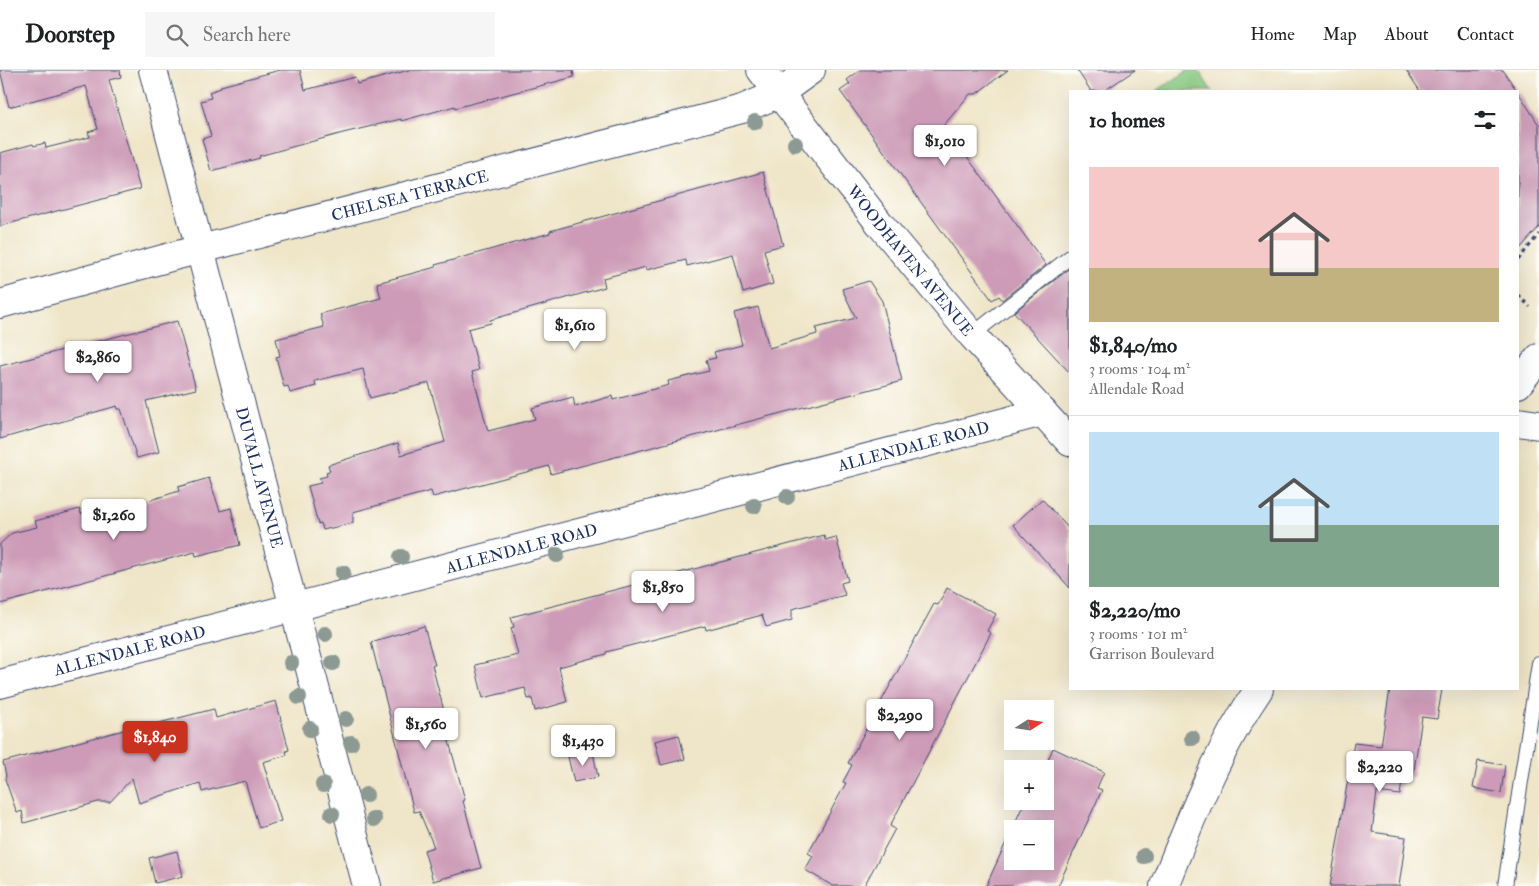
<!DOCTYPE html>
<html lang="en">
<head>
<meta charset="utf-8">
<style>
	body { margin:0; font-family:"IM FELL Double Pica",serif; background:#f6f6f6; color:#202124; height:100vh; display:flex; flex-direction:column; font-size:19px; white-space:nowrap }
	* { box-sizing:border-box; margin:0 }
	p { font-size:16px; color:#757577 }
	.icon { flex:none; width:28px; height:28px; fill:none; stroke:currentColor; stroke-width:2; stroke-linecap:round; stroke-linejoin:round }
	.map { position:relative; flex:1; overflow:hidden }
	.sheet { position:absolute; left:1069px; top:20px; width:450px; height:600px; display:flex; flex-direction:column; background:#fff; border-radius:0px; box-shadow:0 5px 20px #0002 }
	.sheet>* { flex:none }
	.needle { width:32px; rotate:78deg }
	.tools { position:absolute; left:1004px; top:630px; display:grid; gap:10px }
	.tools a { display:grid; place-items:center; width:50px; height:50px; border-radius:0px; background:#fff; box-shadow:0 5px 20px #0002; font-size:25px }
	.price { position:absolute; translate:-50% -42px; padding:0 11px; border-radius:5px; background:#fff; color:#222; font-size:16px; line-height:32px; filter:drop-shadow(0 1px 2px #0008) }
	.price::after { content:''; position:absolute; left:50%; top:30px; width:15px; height:11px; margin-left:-8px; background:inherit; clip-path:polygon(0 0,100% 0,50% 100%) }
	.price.active { background:#c8321e; color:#fff }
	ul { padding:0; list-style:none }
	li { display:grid; align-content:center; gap:10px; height:265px; padding:0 20px }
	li+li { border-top:1px solid #e0e0e0 }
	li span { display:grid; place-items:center; height:155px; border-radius:0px; color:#555 }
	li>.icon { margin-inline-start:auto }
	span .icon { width:90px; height:90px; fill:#fffc; stroke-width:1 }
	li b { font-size:21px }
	h2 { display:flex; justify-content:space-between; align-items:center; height:60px; padding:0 20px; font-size:21px }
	header { display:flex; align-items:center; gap:30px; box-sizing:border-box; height:70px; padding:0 25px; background:#fff; border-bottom:1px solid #e0e0e0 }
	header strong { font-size:24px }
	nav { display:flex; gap:28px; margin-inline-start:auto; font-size:18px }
	.search { width:350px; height:45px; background:#f6f6f6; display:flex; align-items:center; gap:12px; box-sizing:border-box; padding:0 18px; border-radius:0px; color:#757577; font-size:19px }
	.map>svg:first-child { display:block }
	.green { fill:#86c77e; stroke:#507b6e }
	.building { fill:#cd9bb8; fill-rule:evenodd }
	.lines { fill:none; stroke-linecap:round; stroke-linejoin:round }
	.lane-casing { stroke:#3b4a6e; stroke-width:16 }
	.street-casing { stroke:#3b4a6e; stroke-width:30 }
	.secondary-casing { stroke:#3b4a6e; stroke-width:30 }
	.path { stroke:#3b4a6e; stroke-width:3; stroke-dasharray:4 4; stroke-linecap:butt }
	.lane { stroke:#fff; stroke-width:14 }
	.street { stroke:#fff; stroke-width:28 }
	.secondary { stroke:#fff; stroke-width:28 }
	.tree { fill:#8c9a93 }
	.labels { text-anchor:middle; stroke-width:4.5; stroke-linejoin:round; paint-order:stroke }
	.street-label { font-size:16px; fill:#1b2f5e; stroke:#fdfcf7 }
</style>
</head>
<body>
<header>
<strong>Doorstep</strong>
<div class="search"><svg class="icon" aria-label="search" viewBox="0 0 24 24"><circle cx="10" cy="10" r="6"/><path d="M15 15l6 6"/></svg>Search here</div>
<nav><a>Home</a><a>Map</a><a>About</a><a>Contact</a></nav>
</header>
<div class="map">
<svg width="1539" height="816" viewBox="0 0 1539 816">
	<rect width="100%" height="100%" fill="#fdfcf7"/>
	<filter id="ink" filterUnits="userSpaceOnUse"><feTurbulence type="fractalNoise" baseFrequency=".02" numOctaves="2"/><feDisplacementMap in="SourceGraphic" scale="10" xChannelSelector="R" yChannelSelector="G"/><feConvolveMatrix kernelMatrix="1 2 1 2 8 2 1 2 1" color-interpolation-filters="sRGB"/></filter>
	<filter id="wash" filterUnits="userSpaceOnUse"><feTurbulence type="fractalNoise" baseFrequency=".0096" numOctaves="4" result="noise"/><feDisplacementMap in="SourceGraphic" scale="20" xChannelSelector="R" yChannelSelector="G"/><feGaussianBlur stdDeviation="1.12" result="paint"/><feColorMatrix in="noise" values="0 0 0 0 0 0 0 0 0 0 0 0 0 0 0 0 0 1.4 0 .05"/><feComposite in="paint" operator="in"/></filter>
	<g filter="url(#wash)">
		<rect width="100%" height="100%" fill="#efe5c8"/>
		<polygon class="green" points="1189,0 1198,0 1212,21 1156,21"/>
		<g id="blocks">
			<g class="building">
				<polygon points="0,0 120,0 121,7 109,10 140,119 0,156 0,83 33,74 34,76 45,73 46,78 90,67 88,62 98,59 86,16 9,37"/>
				<polygon points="280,0 300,0 305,20 355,7 357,14 409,0 573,0 574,7 455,38 455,36 401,51 401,49 343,63 259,86 260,88 211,101 202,69 211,66 201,31 211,28 209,22 221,18 221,16"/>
				<polygon points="860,0 1008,0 976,24 970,24 944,55 1046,195 1002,230 999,226 992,230 840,21 850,14 847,10"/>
				<polygon points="1077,0 1135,0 1104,21 1091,21"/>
				<polygon points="1406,0 1503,0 1517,21 1420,21"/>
				<polygon points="1518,22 1539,55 1539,157 1518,181"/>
				<polygon points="763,102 783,175 764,180 773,214 743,223 733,184 687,196 686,190 646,200 646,197 603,208 605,217 490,250 491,253 468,259 479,300 472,302 488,361 535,349 532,338 573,327 575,337 612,326 613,330 669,315 668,311 709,301 706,290 716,288 714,282 742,275 734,243 758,237 769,278 817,264 816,258 856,248 842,219 869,211 882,231 902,311 551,404 549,396 433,427 431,421 353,442 353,453 323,460 321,453 318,454 308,416 321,413 319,408 327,406 326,402 330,401 328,395 398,373 401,385 445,372 429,313 370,328 363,299 315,311 316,316 290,323 288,316 284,317 276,287 280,286 276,269 324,257 320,244 381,228 377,213 436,197 435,195 550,163 550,161"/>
				<polygon points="1070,198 1070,303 1014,242"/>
				<polygon points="177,251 196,319 146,331 159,382 137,388 121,339 118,339 117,336 0,369 0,296"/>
				<polygon points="209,408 220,441 231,438 240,475 196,486 195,482 0,534 0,474 12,463 37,457 35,451 80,439 81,444 136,429 138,434 179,421 178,417"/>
				<polygon points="1042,429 1070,460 1070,518 1013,455"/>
				<polygon points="824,465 825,470 836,467 848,511 841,513 845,525 792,539 792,550 766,557 762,545 706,560 705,556 606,582 606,584 559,597 567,632 535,641 532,628 528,629 525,618 483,628 475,595 518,585 511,558 514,557 511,547"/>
				<polygon points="947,518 996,544 987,561 991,563 890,756 895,759 864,816 833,816 805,800 813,786 808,783 846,713 843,712 852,695 848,693 934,534 938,535"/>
				<polygon points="424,556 435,595 432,595 451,668 448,668 465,730 463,731 481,798 433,811 424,780 434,777 419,741 414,742 371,572"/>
				<polygon points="1390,619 1442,619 1437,649 1422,647 1413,707 1403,706 1400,725 1377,722 1372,762 1406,767 1399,816 1330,816 1354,673 1381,676"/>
				<polygon points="276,631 289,680 286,681 287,685 263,692 281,751 259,758 245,711 202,722 200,713 139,733 132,708 110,732 98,732 24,753 22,741 17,743 5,709 6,706 3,692 150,653 151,655 214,639 216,648"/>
				<polygon points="679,665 685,689 661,695 655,671"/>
				<path d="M1053,678L1104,702L1097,718L1102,720L1058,816H986L1025,731H1045V699H1039L1041,694L1046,695ZM1012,759H1045V791H1012Z"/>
				<polygon points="593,682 598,707 574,712 568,687"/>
				<polygon points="1478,691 1505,695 1501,723 1473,718"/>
				<polygon points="177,781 183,806 155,813 149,788"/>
			</g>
		</g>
	</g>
	<g filter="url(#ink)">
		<use href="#blocks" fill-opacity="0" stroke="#3b4a6e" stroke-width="1"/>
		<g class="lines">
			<g class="lane-casing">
				<g id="lane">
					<polyline points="972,265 1070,187"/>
					<polyline points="1505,816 1539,593"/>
				</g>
			</g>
			<g class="street-casing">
				<g id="street">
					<path id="s1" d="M153,0L367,816"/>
					<path id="s2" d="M0,234L174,186L742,39L778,24L811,0"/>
					<path id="s3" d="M0,614L1043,342"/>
				</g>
			</g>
			<g class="secondary-casing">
				<g id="secondary">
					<path id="s4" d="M761,0L880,154L972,265L1070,372"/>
					<polyline points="1518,314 1539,288"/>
					<polyline points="1518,352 1539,355"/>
					<path d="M1164,816C1191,748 1218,679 1259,619"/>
				</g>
			</g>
			<g class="path">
				<polyline points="1518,190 1539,164"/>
				<polyline points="1518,225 1530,237"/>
			</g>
			<use href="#lane" class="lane"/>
			<use href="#street" class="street"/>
			<use href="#secondary" class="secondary"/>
		</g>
		<g class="tree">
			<circle cx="755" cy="52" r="8"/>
			<circle cx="795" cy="74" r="8"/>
			<circle cx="787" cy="427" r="8"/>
			<circle cx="754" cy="436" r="8"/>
			<circle cx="557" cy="485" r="8"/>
			<circle cx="401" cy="487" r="8"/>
			<circle cx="343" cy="503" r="8"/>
			<circle cx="325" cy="564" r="8"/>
			<circle cx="291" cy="593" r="8"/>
			<circle cx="333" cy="593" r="8"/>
			<circle cx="299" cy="627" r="8"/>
			<circle cx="346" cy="649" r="8"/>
			<circle cx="310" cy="659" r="8"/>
			<circle cx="1192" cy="668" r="8"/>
			<circle cx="351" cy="673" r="8"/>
			<circle cx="323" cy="715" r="8"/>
			<circle cx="366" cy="725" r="8"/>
			<circle cx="332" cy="744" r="8"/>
			<circle cx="374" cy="749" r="8"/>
			<circle cx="1144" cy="786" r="8"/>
		</g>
	</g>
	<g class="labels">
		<g class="street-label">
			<text dy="6" stroke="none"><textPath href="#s2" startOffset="424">CHELSEA TERRACE</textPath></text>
			<text dy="6" stroke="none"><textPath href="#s4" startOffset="242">WOODHAVEN AVENUE</textPath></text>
			<text dy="6" stroke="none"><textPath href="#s3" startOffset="944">ALLENDALE ROAD</textPath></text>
			<text dy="6" stroke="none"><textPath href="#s1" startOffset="421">DUVALL AVENUE</textPath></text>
			<text dy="6" stroke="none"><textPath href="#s3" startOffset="539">ALLENDALE ROAD</textPath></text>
			<text dy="6" stroke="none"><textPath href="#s3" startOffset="134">ALLENDALE ROAD</textPath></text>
		</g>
	</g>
</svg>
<div class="tools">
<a><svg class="needle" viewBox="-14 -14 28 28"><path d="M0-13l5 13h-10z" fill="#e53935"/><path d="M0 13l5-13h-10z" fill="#757577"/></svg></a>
<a>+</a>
<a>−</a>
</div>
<b class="price" style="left:945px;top:97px">$1,010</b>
<b class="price" style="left:575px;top:281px">$1,610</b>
<b class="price" style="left:98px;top:313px">$2,860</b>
<b class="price" style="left:114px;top:471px">$1,260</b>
<b class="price" style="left:663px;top:543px">$1,850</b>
<b class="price" style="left:900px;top:671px">$2,290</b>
<b class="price" style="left:426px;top:680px">$1,560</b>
<b class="price active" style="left:155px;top:693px">$1,840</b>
<b class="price" style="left:583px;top:697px">$1,430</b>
<b class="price" style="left:1380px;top:723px">$2,220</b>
<section class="sheet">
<h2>10 homes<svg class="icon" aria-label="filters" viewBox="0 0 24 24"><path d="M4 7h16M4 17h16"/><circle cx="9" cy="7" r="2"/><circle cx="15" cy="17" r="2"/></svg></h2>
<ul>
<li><span style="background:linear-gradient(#f6c9c9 65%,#c2b280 0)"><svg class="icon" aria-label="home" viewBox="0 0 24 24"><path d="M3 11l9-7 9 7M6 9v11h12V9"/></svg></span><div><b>$1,840/mo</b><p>3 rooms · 104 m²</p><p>Allendale Road</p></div></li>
<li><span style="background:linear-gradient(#bfe0f5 60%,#7fa58c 0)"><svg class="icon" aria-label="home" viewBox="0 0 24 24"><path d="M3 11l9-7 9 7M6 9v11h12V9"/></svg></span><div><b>$2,220/mo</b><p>3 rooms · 101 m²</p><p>Garrison Boulevard</p></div></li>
</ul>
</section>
</div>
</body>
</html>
